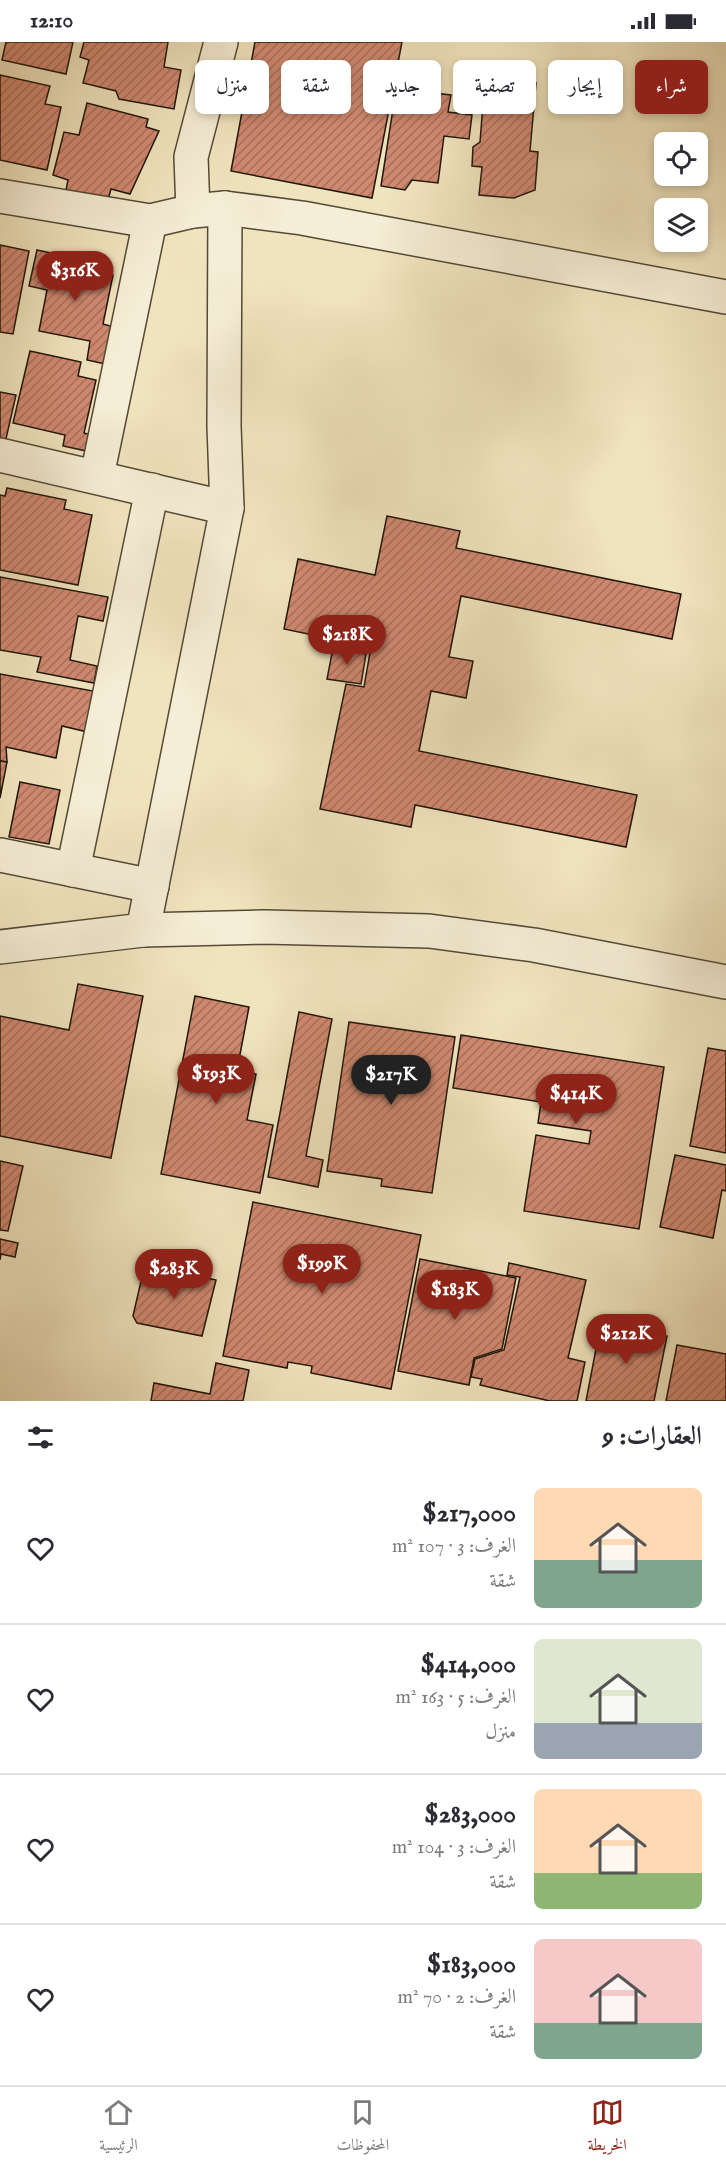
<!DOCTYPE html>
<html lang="ar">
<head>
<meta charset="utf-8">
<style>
	body { margin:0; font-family:"IM FELL English",Amiri,serif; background:#f2f2f3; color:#2b2b33; direction:rtl; height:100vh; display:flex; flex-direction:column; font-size:22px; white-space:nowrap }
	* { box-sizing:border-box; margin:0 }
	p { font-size:20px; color:#7c7c81 }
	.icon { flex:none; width:33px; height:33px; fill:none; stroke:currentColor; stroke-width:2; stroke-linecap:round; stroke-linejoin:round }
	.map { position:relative; height:1359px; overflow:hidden; direction:ltr }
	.panel { display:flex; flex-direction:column; background:#fff; flex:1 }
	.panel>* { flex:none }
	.banner { position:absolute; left:18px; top:18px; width:690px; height:54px; direction:rtl; display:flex; gap:12px }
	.controls { position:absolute; left:654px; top:90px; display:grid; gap:12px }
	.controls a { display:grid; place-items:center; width:54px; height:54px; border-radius:9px; background:#fff; box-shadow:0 3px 9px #0003; font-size:30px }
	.price { position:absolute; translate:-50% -51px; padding:0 14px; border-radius:21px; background:#8f2418; color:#fff; font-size:20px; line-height:39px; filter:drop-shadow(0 2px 3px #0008) }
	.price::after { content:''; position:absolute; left:50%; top:36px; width:18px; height:14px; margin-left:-9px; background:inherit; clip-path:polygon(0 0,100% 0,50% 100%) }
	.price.on { background:#222; color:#fff }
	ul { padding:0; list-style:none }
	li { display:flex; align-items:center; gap:18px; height:150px; padding:0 24px }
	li+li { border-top:2px solid #e1e1e2 }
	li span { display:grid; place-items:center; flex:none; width:168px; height:120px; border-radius:9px; color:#555 }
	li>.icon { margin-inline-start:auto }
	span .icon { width:72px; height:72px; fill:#fffc; stroke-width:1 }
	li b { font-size:26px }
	h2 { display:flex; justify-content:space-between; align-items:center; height:72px; padding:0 24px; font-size:26px }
	.tag { padding:0 21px; border-radius:9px; background:#fff; box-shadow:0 3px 9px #0003; font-size:21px; line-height:54px }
	.tag.on { background:#8f2418; color:#fff }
	.status { display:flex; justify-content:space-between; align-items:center; height:42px; padding:0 30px; background:#fff; direction:ltr }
	.status svg { height:16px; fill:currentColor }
	.dock { display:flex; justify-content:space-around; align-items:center; height:84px; border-top:2px solid #e1e1e2; background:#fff; font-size:16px; color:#7c7c81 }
	.dock a { display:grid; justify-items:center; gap:3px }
	.dock .on { color:#8f2418 }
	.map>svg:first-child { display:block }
	.building { fill:url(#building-hatch); stroke:#201609; stroke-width:1.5 }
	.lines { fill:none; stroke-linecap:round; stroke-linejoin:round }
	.minor-casing { stroke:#544a36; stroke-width:36 }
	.minor { stroke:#f5edd5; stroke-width:33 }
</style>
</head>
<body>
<div class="status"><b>12:10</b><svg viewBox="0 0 49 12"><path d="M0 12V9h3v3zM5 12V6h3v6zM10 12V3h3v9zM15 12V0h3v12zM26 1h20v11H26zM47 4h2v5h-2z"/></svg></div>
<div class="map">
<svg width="726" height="1359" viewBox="0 0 726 1359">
	<defs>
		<pattern id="building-hatch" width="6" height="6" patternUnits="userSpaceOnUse" patternTransform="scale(1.5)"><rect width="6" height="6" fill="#d08971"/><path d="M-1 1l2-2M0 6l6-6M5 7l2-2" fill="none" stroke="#a86f5b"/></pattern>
	</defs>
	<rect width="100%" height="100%" fill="#f0e4be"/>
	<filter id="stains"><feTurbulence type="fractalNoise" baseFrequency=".00333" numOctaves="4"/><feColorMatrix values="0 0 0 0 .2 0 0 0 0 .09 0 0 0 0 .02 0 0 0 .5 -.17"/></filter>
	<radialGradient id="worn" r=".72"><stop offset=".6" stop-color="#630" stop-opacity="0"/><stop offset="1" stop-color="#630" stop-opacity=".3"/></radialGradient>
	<g class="building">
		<polygon points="6,0 73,0 66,32 2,18"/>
		<polygon points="84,0 168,0 164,25 181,28 174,67 119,57 116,49 83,41 89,18 80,15"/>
		<polygon points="255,0 402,0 372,156 231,129"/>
		<polygon points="0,33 50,44 45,62 61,65 47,128 0,118"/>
		<polygon points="485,37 536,41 530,109 538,110 535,148 514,156 479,153 482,125 472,124 473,105 480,100"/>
		<polygon points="408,48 451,53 448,70 472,73 469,97 444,94 438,141 412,138 405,148 381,144 395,54 403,55"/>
		<polygon points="87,61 148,77 146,85 159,89 130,152 111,147 108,158 66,148 68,138 53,133 64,90 79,93"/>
		<polygon points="0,203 29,209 13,292 0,290"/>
		<polygon points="37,208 89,219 88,228 113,233 103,282 117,286 110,323 87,318 90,299 39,289 47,248 29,244"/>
		<polygon points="30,309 81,320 78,334 96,338 84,391 95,394 91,410 63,404 65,393 13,381"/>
		<polygon points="0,350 16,353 5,401 0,400"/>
		<polygon points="7,446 66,458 64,467 92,473 78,543 0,528 0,453 5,454"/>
		<polygon points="387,474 460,489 456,506 681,552 672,597 461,554 449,615 473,619 466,656 431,649 419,709 637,753 626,805 415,763 411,785 320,767 346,642 364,645 371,605 284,587 298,517 375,533"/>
		<polygon points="0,535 108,555 103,579 78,574 70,618 97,624 94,641 37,630 41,615 0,608"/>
		<polygon points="333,606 366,612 361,642 327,637"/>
		<polygon points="0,632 104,651 96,692 62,684 56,716 6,705 7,720 0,719"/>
		<polygon points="0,719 7,720 0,756"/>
		<polygon points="20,740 60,748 49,802 9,795"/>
		<polygon points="78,942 143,954 111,1116 0,1094 0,974 69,988"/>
		<polygon points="195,954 249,965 237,1028 256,1032 247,1078 273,1083 260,1151 161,1132"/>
		<polygon points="299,970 332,977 306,1114 323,1118 318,1145 268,1135"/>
		<polygon points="349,980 455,995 432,1151 381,1144 382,1137 327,1129"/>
		<polygon points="461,993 664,1025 639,1187 524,1169 536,1093 589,1102 591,1089 538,1081 541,1060 453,1046"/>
		<polygon points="708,1006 726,1009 726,1111 690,1104"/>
		<polygon points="675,1113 726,1123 726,1149 722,1148 713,1196 660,1185"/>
		<polygon points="0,1119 23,1124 8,1189 0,1188"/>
		<polygon points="253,1160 421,1193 391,1347 311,1331 312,1324 288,1320 287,1326 223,1314"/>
		<polygon points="0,1197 18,1201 15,1215 1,1212 0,1218"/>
		<polygon points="420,1217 516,1236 502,1307 474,1316 469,1343 398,1329"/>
		<polygon points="509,1221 586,1238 568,1316 585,1320 577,1359 550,1359 480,1343 482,1337 471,1335 475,1317 504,1308 520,1235 507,1233"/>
		<polygon points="145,1222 216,1238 202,1294 137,1281 133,1274"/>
		<polygon points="601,1281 667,1294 654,1359 586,1359"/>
		<polygon points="677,1303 726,1312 726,1359 666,1359"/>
		<polygon points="216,1321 249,1328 243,1359 151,1359 154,1341 210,1352"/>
	</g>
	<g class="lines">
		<g class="minor-casing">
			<g id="minor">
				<polyline points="0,154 150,179 193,169 225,166 302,176 726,255"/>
				<polyline points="193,169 191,115 221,0"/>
				<polyline points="0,413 227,466"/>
				<polyline points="97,434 150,179"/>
				<polyline points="0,813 152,844"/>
				<polyline points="73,828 152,448"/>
				<polyline points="143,888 227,466 224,384 225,166"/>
				<polyline points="0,905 143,888 264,885 429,889 534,903 726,940"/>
			</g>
		</g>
		<use href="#minor" class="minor"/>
	</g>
	<rect width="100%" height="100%" filter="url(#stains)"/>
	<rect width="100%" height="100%" fill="url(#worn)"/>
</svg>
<div class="controls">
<a><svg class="icon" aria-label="locate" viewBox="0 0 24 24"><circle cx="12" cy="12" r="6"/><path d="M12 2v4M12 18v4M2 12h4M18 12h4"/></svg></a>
<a><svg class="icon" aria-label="layers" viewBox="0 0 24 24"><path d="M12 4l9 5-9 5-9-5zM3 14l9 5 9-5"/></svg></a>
</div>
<b class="price" style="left:75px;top:260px">$316K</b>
<b class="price" style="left:347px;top:624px">$218K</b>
<b class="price" style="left:216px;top:1063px">$193K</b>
<b class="price on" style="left:391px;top:1064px">$217K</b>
<b class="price" style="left:576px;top:1083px">$414K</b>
<b class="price" style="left:322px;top:1253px">$199K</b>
<b class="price" style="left:174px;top:1258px">$283K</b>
<b class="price" style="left:455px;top:1279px">$183K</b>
<b class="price" style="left:626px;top:1323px">$212K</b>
<div class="banner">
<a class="tag on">شراء</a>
<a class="tag">إيجار</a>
<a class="tag">تصفية</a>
<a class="tag">جديد</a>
<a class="tag">شقة</a>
<a class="tag">منزل</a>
</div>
</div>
<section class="panel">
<h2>العقارات: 9<svg class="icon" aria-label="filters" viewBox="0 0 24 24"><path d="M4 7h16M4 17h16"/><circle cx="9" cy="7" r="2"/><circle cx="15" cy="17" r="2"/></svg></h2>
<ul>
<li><span style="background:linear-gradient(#ffd9b3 60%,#7fa58c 0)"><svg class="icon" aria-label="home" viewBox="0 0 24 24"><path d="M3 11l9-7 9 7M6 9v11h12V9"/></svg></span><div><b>$217,000</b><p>الغرف: 3 · 107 m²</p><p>شقة</p></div><svg class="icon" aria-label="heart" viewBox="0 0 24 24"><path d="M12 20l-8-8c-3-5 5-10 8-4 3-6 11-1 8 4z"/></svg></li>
<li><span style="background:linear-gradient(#dfe7d0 70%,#9aa5b1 0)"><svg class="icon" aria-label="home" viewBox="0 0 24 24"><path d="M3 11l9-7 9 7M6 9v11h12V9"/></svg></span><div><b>$414,000</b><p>الغرف: 5 · 163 m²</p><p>منزل</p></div><svg class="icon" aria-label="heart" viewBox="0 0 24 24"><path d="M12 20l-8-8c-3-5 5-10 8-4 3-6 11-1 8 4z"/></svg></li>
<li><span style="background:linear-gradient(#ffd9b3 70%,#8fb573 0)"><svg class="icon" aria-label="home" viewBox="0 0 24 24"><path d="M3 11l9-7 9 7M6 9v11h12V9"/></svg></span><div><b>$283,000</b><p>الغرف: 3 · 104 m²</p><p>شقة</p></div><svg class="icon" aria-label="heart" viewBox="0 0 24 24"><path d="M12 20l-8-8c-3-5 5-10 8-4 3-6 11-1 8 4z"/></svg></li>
<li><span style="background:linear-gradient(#f6c9c9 70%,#7fa58c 0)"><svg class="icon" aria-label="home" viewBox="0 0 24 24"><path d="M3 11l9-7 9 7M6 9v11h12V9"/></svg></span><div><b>$183,000</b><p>الغرف: 2 · 70 m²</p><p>شقة</p></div><svg class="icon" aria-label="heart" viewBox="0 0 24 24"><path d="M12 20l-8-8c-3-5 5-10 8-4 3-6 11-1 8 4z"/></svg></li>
</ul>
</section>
<nav class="dock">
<a class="on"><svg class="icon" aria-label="map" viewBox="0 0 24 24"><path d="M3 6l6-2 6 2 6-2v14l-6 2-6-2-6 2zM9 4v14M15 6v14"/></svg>الخريطة</a>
<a><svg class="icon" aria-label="saved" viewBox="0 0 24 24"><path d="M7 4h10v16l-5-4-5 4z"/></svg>المحفوظات</a>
<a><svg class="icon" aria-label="home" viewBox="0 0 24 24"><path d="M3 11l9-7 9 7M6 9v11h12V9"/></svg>الرئيسية</a>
</nav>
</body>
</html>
